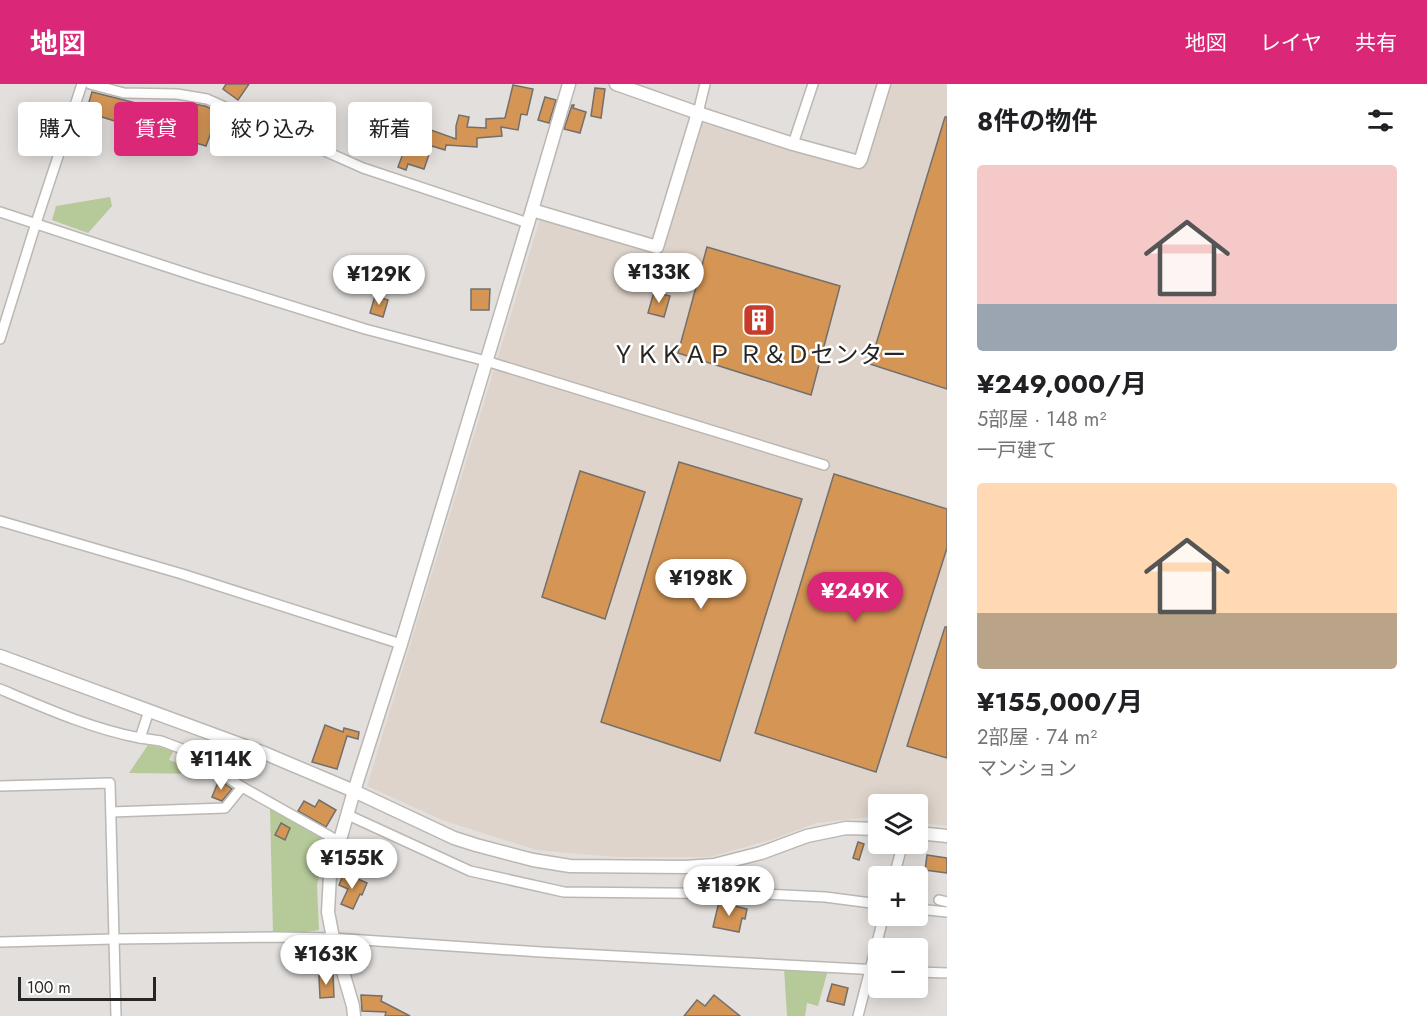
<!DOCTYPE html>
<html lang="ja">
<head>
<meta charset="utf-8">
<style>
	body { margin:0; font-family:Jost,"Noto Sans JP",sans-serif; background:#f6f6f6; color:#202124; height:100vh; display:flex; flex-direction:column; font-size:22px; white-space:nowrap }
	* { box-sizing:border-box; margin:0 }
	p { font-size:20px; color:#757577 }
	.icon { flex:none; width:33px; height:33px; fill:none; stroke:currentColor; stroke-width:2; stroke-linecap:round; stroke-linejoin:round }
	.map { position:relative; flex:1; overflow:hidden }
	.sheet { display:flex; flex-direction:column; background:#fff; width:480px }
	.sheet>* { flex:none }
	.top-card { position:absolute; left:18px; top:18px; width:570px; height:54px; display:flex; gap:12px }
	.buttons { position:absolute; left:868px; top:710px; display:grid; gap:12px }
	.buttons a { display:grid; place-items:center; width:60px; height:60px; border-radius:6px; background:#fff; box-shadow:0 3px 15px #0003; font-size:30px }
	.scale { position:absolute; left:18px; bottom:15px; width:138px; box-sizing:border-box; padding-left:6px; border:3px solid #272624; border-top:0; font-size:16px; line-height:21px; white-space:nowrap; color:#272624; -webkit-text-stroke:4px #fff; paint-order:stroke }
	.price { position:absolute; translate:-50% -51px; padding:0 14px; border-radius:21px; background:#fff; color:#222; font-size:20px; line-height:39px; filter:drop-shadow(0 2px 3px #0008) }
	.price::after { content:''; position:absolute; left:50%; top:36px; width:18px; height:14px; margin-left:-9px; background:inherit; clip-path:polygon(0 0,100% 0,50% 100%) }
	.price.selected { background:#db2777; color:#fff }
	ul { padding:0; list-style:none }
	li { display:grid; align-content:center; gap:12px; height:318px; padding:0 30px }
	li span { display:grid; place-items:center; height:186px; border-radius:6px; color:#555 }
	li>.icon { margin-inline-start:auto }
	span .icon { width:108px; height:108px; fill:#fffc; stroke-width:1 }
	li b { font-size:26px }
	h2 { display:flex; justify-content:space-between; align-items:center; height:72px; padding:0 30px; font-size:26px }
	.tag { padding:0 21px; border-radius:6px; background:#fff; box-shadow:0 3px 15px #0003; font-size:21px; line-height:54px }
	.tag.selected { background:#db2777; color:#fff }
	header { display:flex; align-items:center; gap:36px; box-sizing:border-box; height:84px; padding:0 30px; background:#db2777; color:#fff }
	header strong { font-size:28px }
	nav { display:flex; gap:33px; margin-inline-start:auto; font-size:21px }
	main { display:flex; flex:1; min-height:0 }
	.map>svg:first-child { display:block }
	.built { fill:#ded4cb }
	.green { fill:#b5c999 }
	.building { fill:#d59655; stroke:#736f6c; stroke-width:1.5 }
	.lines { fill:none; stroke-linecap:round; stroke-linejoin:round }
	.street-casing { stroke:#bbb7b3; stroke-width:12 }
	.secondary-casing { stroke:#bbb7b3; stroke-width:15 }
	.street { stroke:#fff; stroke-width:9 }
	.secondary { stroke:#fff; stroke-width:12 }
	.labels { text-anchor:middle; stroke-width:5; stroke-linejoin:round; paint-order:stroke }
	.poi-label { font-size:24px; fill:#272624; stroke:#fff }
</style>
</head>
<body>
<header>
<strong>地図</strong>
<nav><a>地図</a><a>レイヤ</a><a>共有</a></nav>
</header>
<main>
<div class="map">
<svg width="947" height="932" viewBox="0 0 947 932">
	<rect width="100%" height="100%" fill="#e3dfdc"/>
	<polygon class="built" points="892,0 947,0 947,742 918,738 918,720 879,720 879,734 869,733 816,739 773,755 710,773 616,773 536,766 442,736 367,702 540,135 660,169 701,39 863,86"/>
	<g class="green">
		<polygon points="110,113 112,122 88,149 52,136 56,122"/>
		<polygon points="148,661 174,666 169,676 212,690 129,689"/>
		<polygon points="270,724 328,755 317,801 319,846 299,849 273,849"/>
		<polygon points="784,884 828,886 818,922 807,919 805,932 787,932"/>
	</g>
	<g class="building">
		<polygon points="226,0 249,0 238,16 223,5"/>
		<polygon points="513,1 533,5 527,31 521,30 518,46 501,43 502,52 477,54 477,63 446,61 445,66 432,62 424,85 408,80 406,86 398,83 408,56 422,61 428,45 456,55 456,42 459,31 469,33 467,43 486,44 486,35 505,34"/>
		<polygon points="595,4 605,5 601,34 591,32"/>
		<polygon points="92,8 136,19 134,28 125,26 121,39 86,28"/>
		<polygon points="545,13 556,16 549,39 538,36"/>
		<polygon points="188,19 205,22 221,29 218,36 216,35 206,62 183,55 191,31 188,31"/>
		<polygon points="572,21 574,21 573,24 586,28 580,49 564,45"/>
		<polygon points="276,22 287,25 283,39 272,36"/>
		<polygon points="945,33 947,33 947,305 870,280"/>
		<polygon points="707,163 840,202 811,311 678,269"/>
		<polygon points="471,205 490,205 489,226 471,226"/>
		<polygon points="654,208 670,212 664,233 648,229"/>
		<polygon points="375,212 388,216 383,233 370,229"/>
		<polygon points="679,378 802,415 720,677 601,638"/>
		<polygon points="580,387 645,408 605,535 542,513"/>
		<polygon points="834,390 947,425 947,464 876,688 755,649"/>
		<polygon points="945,543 947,543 947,674 907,662"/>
		<polygon points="325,641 343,648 344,644 359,648 358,655 347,652 337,685 312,678"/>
		<polygon points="219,696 232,705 222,717 212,713"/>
		<polygon points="319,716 336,726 326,743 298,727 304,717 315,723"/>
		<polygon points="281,739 290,744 285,756 275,751"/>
		<polygon points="858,758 864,760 859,776 853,774"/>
		<polygon points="927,771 947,774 947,789 925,786"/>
		<polygon points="344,789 367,799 362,811 360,810 353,825 341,820 348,805 339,801"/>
		<polygon points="719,818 747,825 745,835 742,834 739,848 713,843"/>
		<polygon points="333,891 334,913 320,914 319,892"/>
		<polygon points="832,900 848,904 844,921 827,917"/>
		<polygon points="361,911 382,912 381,917 410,932 385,932 386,928 362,927"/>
		<polygon points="714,911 740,932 684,932 697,916 705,922"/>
	</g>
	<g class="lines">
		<g class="street-casing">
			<g id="street">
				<polyline points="90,0 124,9 177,10 207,15 363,84 528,139"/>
				<polyline points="698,29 705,0"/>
				<polyline points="793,60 813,0"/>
				<polyline points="0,128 198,193 365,245 486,277 824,381"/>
				<polyline points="0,255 36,139 82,0"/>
				<polyline points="0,437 182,490 401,560"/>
				<path d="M0,605C45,624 92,645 140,654L149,627"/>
				<polyline points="0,702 110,699 116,932"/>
				<polyline points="242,703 340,758"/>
				<polyline points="111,728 225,724 242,703 185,666 161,657 140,654"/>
				<polyline points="348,731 470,787 564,808 764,810 825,813 879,820"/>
				<polyline points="894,792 903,759"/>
				<polyline points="939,816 947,818"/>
				<polyline points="918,825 947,828"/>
				<polyline points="0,858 114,855 274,853 333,854 541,868 879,886"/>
				<polyline points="918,888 947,889"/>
				<polyline points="858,932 884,831"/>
			</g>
		</g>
		<g class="secondary-casing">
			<g id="secondary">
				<polyline points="616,0 698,29 793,60 859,78 861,75 884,0"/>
				<polyline points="532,126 657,163 698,29"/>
				<polyline points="0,572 264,669 354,707 454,754 476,761 533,776 570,782 685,783 714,781 761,769 807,752 846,744 879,745"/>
				<polyline points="918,749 947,752"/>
				<polyline points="354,932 353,922 333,854 328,828 330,791 354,707 401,560 532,126 569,0"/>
			</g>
		</g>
		<use href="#street" class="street"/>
		<use href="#secondary" class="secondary"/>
	</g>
	<defs>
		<g id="building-square" transform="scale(1.725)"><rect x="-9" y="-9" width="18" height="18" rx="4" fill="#c73b2a" stroke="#fff"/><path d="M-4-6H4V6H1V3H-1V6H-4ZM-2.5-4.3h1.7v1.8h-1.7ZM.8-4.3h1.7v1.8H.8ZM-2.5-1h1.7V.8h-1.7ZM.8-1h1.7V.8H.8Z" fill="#fff"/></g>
	</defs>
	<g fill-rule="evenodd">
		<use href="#building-square" x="759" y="236"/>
	</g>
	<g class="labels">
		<g class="poi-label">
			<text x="759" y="279">ＹＫＫＡＰ Ｒ＆Ｄセンター</text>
		</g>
	</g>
</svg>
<div class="buttons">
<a><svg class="icon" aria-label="layers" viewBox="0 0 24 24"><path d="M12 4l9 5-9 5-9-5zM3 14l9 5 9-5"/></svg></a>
<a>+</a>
<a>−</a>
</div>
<div class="scale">100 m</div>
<b class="price" style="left:659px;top:220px">¥133K</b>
<b class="price" style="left:379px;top:222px">¥129K</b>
<b class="price" style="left:701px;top:526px">¥198K</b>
<b class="price selected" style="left:855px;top:539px">¥249K</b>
<b class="price" style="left:221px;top:707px">¥114K</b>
<b class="price" style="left:352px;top:806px">¥155K</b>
<b class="price" style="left:729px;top:833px">¥189K</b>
<b class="price" style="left:326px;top:902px">¥163K</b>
<div class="top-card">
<a class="tag">購入</a>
<a class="tag selected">賃貸</a>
<a class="tag">絞り込み</a>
<a class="tag">新着</a>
</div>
</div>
<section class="sheet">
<h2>8件の物件<svg class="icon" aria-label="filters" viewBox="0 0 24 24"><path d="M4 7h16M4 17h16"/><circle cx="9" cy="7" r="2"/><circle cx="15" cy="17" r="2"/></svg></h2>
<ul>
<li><span style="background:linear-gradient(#f6c9c9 75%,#9aa5b1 0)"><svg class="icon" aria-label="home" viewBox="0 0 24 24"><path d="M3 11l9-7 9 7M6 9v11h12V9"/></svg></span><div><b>¥249,000/月</b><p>5部屋 · 148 m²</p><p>一戸建て</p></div></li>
<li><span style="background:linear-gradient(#ffd9b3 70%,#b9a48a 0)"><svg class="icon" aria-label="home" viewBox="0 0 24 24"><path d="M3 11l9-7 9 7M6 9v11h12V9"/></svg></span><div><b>¥155,000/月</b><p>2部屋 · 74 m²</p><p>マンション</p></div></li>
</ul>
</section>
</main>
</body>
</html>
